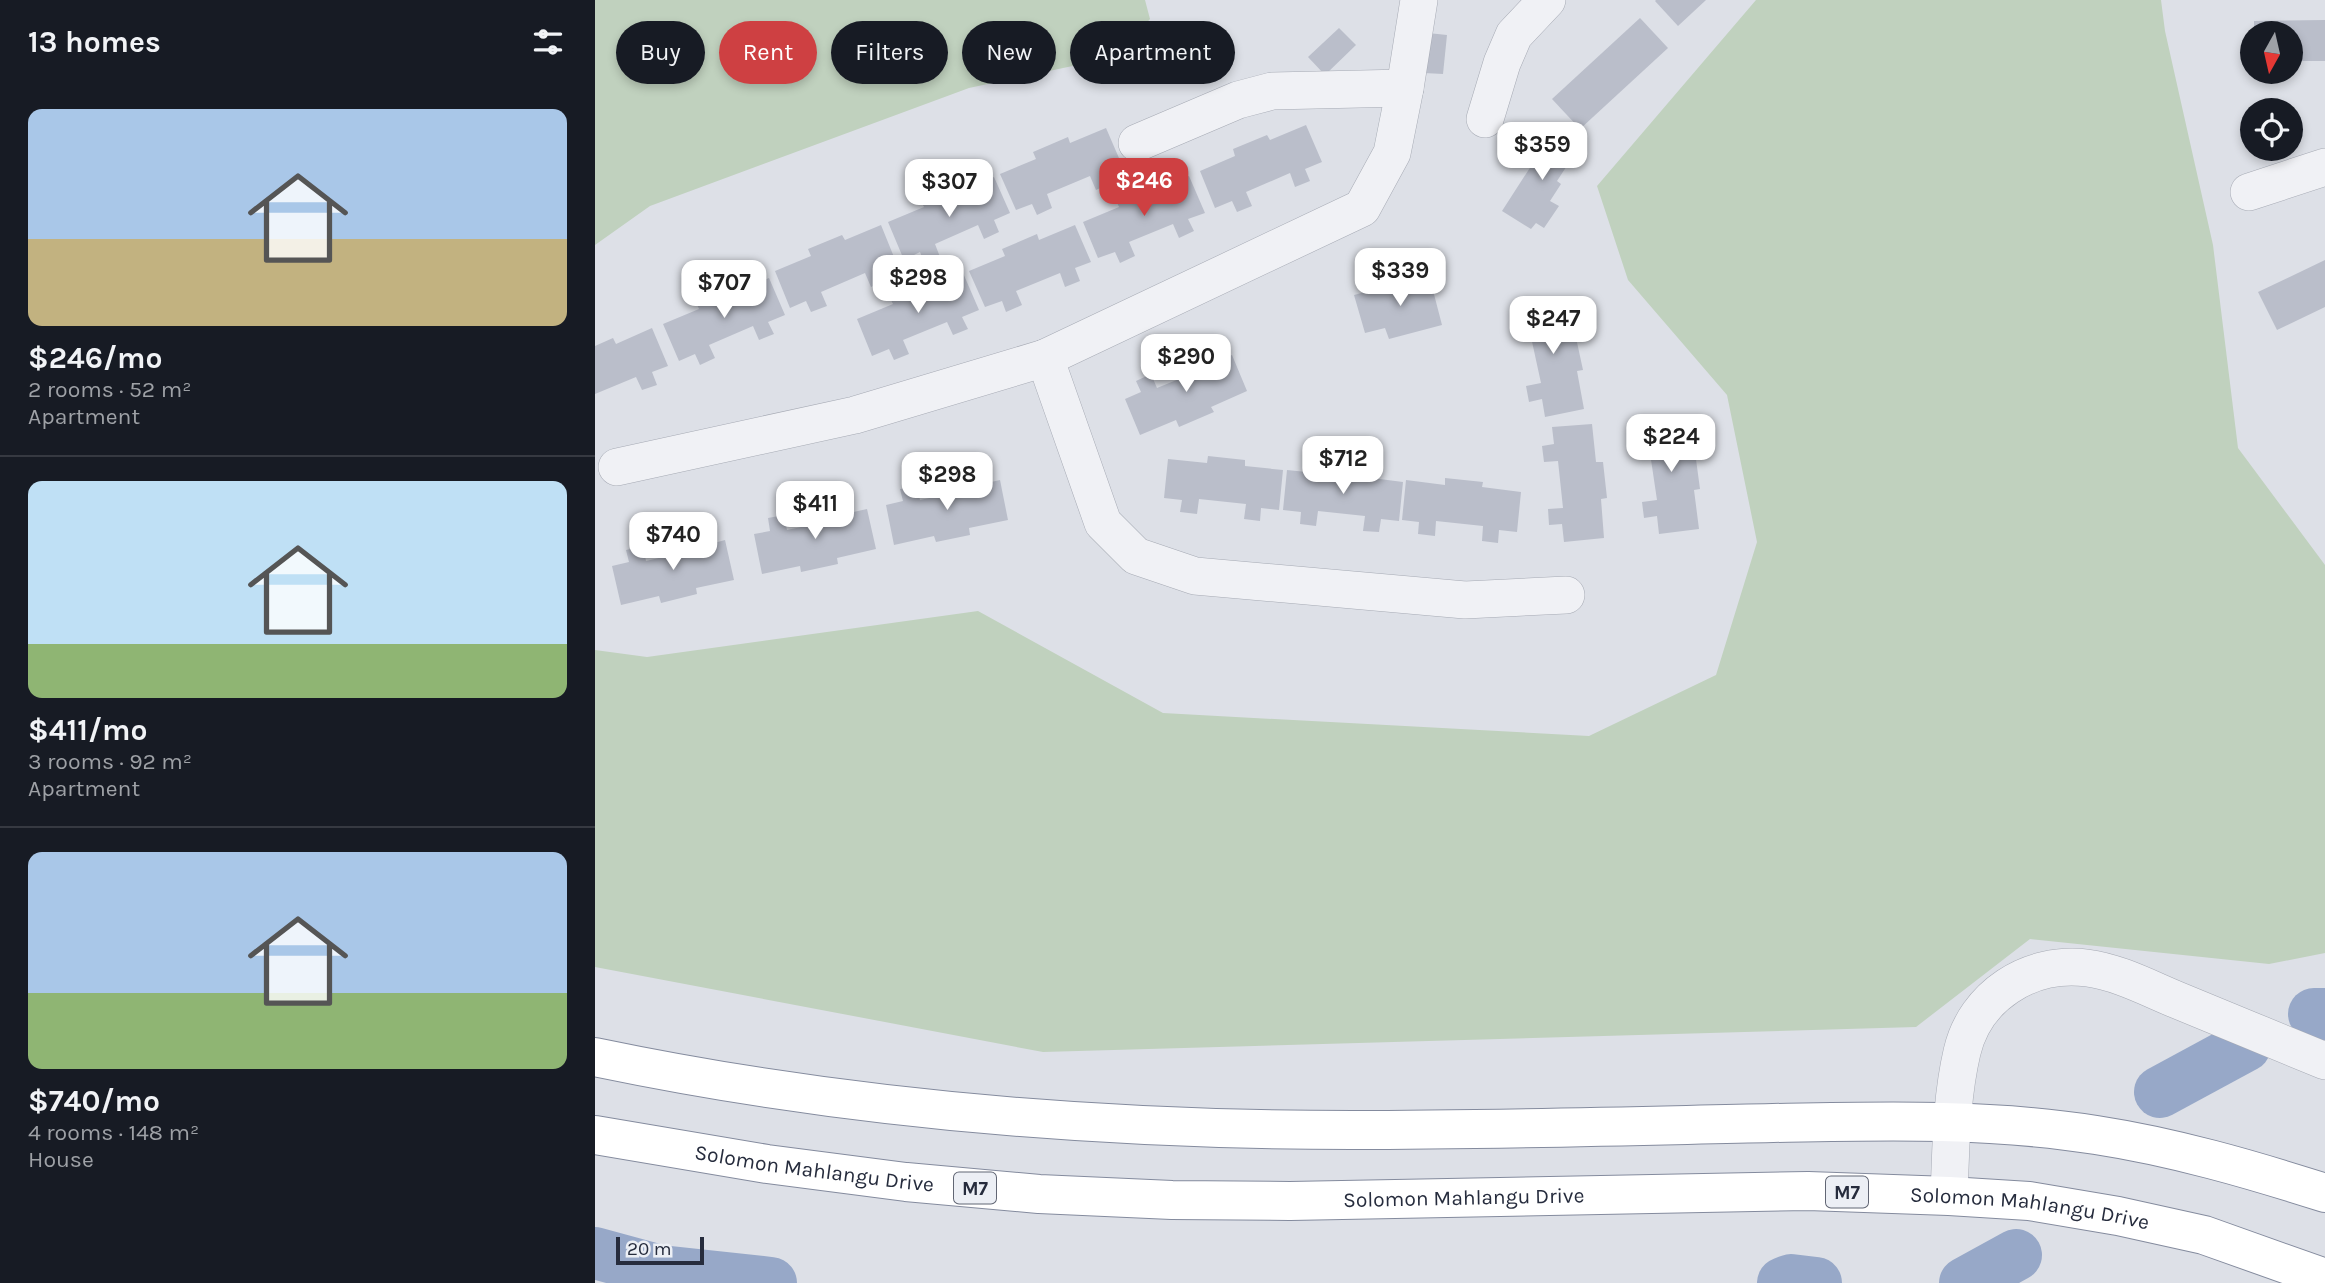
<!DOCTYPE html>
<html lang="en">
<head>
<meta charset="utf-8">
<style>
	body { margin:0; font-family:Karla,sans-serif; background:#242831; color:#f1f3f6; height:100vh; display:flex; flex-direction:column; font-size:26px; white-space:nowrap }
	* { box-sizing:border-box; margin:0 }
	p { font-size:23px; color:#9ea1a6 }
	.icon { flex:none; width:38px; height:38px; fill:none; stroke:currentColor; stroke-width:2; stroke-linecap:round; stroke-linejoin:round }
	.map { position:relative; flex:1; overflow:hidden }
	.side { display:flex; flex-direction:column; background:#171b24; width:595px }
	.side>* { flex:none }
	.guide { position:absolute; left:21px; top:21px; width:665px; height:63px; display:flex; gap:14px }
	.needle { width:46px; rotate:188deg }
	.fabs { position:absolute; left:1645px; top:21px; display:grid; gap:14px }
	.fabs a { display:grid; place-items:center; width:63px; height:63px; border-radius:50%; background:#171b24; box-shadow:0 4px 10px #0003; font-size:35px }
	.scale { position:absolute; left:21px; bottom:18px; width:88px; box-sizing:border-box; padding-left:7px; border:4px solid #262c3d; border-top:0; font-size:19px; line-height:24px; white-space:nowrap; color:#262c3d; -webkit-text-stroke:5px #eceff5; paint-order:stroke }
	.price { position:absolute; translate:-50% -60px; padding:0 16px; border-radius:14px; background:#fff; color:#222; font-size:23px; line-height:46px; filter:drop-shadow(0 2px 4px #0008) }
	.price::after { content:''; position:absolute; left:50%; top:42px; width:21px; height:16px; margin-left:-10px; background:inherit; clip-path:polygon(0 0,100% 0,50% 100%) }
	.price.active { background:#ce4042; color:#fff }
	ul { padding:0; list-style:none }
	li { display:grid; align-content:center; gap:14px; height:371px; padding:0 28px }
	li+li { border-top:2px solid #363941 }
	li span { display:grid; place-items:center; height:217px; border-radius:14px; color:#555 }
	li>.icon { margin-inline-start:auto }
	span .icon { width:126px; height:126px; fill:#fffc; stroke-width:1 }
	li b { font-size:30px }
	h2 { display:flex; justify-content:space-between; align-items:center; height:84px; padding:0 28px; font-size:30px }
	.chip { padding:0 24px; border-radius:32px; background:#171b24; box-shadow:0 4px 10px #0003; font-size:24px; line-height:63px }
	.chip.active { background:#ce4042; color:#fff }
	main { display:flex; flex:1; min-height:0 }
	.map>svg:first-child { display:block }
	.green { fill:#c0d1be }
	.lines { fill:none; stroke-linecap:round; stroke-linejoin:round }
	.river { stroke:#97a8c8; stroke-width:52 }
	.building { fill:#babeca }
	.minor-casing { stroke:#a6aab4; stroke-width:38 }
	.highway-casing { stroke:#848b9e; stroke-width:40 }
	.minor { stroke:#f0f1f5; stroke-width:37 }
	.highway { stroke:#fff; stroke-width:38 }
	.labels { text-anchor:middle; stroke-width:6; stroke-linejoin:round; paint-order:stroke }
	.shield { fill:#eceff5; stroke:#616674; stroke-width:2 }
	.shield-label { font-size:19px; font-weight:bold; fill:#262c3d }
	.street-label { font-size:21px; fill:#262c3d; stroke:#eceff5 }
</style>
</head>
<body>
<main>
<section class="side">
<h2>13 homes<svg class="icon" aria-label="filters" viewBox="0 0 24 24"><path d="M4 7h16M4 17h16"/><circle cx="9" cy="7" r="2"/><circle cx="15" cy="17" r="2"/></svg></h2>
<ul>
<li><span style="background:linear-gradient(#a9c7e8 60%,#c2b280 0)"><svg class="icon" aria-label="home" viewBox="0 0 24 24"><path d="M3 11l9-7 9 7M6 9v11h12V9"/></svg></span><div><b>$246/mo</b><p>2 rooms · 52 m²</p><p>Apartment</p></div></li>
<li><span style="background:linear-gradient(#bfe0f5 75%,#8fb573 0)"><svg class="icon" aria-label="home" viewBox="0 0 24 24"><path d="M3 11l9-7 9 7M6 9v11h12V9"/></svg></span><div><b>$411/mo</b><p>3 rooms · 92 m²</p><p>Apartment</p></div></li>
<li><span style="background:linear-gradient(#a9c7e8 65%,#8fb573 0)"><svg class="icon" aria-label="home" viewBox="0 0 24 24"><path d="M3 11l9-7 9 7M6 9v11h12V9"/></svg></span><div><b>$740/mo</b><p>4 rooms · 148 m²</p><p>House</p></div></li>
</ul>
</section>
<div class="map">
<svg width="1730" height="1283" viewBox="0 0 1730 1283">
	<rect width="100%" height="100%" fill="#dde0e7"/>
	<g class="green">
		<polygon points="0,0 550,0 555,19 520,57 374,88 55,206 0,245"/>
		<polygon points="1161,0 1566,0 1570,31 1618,245 1643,448 1730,565 1730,953 1674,964 1435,939 1321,1027 448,1052 0,967 0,650 52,657 383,611 568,713 994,736 1121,675 1162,542 1132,395 1033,280 1002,186"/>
	</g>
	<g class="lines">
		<g class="river">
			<polyline points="1719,1014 1730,1014"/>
			<polyline points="1565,1092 1650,1046"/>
			<polyline points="0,1253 66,1271 176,1283"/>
			<polyline points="1188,1283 1196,1280 1221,1283"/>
			<polyline points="1370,1283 1421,1255"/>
		</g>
	</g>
	<g class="building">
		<polygon points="1061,0 1111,0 1083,26 1060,1"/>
		<polygon points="1045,18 1073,48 985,129 957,99"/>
		<polygon points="1730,20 1730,61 1696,61 1696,33 1659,33 1659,21"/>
		<polygon points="744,28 761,45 730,75 713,57"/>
		<polygon points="833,33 852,35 848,74 829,73"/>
		<polygon points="711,125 727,162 710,169 715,181 700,187 695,173 651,192 657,206 642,212 637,201 620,208 605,171 640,156 638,149 672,135 675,140"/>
		<polygon points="511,128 527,165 511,171 516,183 501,190 495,176 452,194 457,208 442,215 437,204 421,210 405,174 441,159 438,152 473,137 475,143"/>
		<polygon points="960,129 988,147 980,160 977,158 962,181 966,184 955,201 964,206 949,228 941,223 936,229 907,211"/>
		<polygon points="594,176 610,213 593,219 599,231 584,238 578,224 534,242 540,256 525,263 520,252 503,258 488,222 524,207 521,200 556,185 558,191"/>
		<polygon points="399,177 415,213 399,220 404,232 389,239 383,225 340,244 345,257 330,264 325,252 309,260 293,222 329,207 326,201 361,187 363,192"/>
		<polygon points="286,225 301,262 285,269 290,281 276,287 270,273 226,292 232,306 216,312 211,301 195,308 180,271 216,256 213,249 247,235 250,240"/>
		<polygon points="480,225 496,262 480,268 485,281 470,287 465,273 421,291 427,305 411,312 407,301 390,307 374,271 410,256 407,249 442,234 444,240"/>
		<polygon points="1730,260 1730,307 1682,330 1663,292"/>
		<polygon points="368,273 384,310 367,317 373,329 358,335 352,322 308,340 314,354 299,360 294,349 277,356 262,319 298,304 295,298 330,283 332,288"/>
		<polygon points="834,275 847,325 794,339 790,328 770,333 759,295"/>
		<polygon points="174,278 190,315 173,322 179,334 164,340 158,326 114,345 120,358 105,365 100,354 84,361 68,324 104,309 101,302 136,288 138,293"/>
		<polygon points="966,296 974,334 980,333 988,370 982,371 989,409 950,417 947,399 934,402 931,386 946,383 936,337 922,340 918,323 930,321 927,304"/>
		<polygon points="57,328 73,366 57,372 62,385 47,390 41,377 0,394 0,346 18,338 21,344"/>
		<polygon points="615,349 620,362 637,355 652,391 616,407 619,412 584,427 581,420 545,435 530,399 546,392 541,381 556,374 562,388 606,370 600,356"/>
		<polygon points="1088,415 1093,453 1100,452 1105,489 1099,490 1104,529 1064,534 1062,516 1049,518 1047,502 1062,500 1055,453 1040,455 1038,439 1050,437 1048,420"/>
		<polygon points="997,424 1001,462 1008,462 1012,498 1006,499 1009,538 969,542 967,524 954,525 953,509 968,508 963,461 949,462 947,446 959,444 957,427"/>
		<polygon points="613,456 650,460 650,466 688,470 684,510 666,508 665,521 649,519 651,504 604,499 602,514 585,512 587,500 569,498 573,459 612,463"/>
		<polygon points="732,467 769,471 769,477 808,482 804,521 786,519 784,532 768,531 770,516 723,511 721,526 705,524 706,512 688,510 692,470 731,474"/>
		<polygon points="384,471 387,484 405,480 413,520 374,528 375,535 341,542 339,536 299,545 291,505 308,501 305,489 322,486 325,500 371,490 368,475"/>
		<polygon points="850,478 888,482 887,487 926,492 922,532 904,530 903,543 887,541 888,526 841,521 840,536 823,534 824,522 807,520 811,480 850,485"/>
		<polygon points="251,501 254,513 272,509 281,549 242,558 243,564 206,572 205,566 167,574 159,534 175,531 173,518 189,515 192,530 239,520 236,505"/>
		<polygon points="110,532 112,545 130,540 139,580 101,588 102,594 66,603 64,596 26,605 17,566 34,562 31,550 48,546 51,561 97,550 94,535"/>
	</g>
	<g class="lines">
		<g class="minor-casing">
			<g id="minor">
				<polyline points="890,119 907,63 919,35 952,0"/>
				<polyline points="542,143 643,100 677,91 810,88"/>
				<polyline points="1654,192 1730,167"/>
				<polyline points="450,358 508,523 541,556 600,576 870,600 971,595"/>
				<polyline points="22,467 260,415 450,358 767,208 797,153 810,88 824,0"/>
				<path d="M1354,1196C1356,1148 1356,1099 1367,1052C1380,996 1434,961 1492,968C1523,972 1553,988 1582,1000C1631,1020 1681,1041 1730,1061"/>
			</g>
		</g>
		<g class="highway-casing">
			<g id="highway">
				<path d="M0,1057C249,1109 503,1130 757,1130C897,1130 1037,1126 1178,1123C1285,1121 1394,1118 1501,1135C1579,1147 1655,1169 1730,1193"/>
				<path id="s1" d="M0,1135L172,1164L311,1182L444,1194L577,1200L695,1201L1213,1191L1354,1196L1434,1201L1523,1216L1609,1235L1730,1278"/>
			</g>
		</g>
		<use href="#minor" class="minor"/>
		<use href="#highway" class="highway"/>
	</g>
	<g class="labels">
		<g class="shield">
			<rect x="359" y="1172.5" width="42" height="31" rx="5"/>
			<rect x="1231" y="1176.5" width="42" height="31" rx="5"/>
		</g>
		<g class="shield-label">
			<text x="380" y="1195">M7</text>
			<text x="1252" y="1199">M7</text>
		</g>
		<g class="street-label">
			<text dy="7" stroke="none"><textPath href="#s1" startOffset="222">Solomon Mahlangu Drive</textPath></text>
			<text dy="7" stroke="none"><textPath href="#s1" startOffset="873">Solomon Mahlangu Drive</textPath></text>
			<text dy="7" stroke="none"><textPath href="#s1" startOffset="1440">Solomon Mahlangu Drive</textPath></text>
		</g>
	</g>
</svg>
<div class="fabs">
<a><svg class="needle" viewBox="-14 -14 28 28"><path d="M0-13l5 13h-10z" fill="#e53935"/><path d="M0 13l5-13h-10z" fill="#9ea1a6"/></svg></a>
<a><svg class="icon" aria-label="locate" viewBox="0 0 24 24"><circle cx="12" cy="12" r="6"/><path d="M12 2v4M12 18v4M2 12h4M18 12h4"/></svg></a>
</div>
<div class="scale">20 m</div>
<b class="price" style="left:947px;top:182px">$359</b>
<b class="price active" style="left:549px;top:218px">$246</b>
<b class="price" style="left:354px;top:219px">$307</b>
<b class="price" style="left:805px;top:308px">$339</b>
<b class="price" style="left:323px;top:315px">$298</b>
<b class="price" style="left:129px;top:320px">$707</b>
<b class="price" style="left:958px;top:356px">$247</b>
<b class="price" style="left:591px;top:394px">$290</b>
<b class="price" style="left:1076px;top:474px">$224</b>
<b class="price" style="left:748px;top:496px">$712</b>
<b class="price" style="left:352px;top:512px">$298</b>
<b class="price" style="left:220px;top:541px">$411</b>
<b class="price" style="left:78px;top:572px">$740</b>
<div class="guide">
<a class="chip">Buy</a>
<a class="chip active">Rent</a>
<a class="chip">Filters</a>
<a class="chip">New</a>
<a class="chip">Apartment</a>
</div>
</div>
</main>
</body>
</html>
